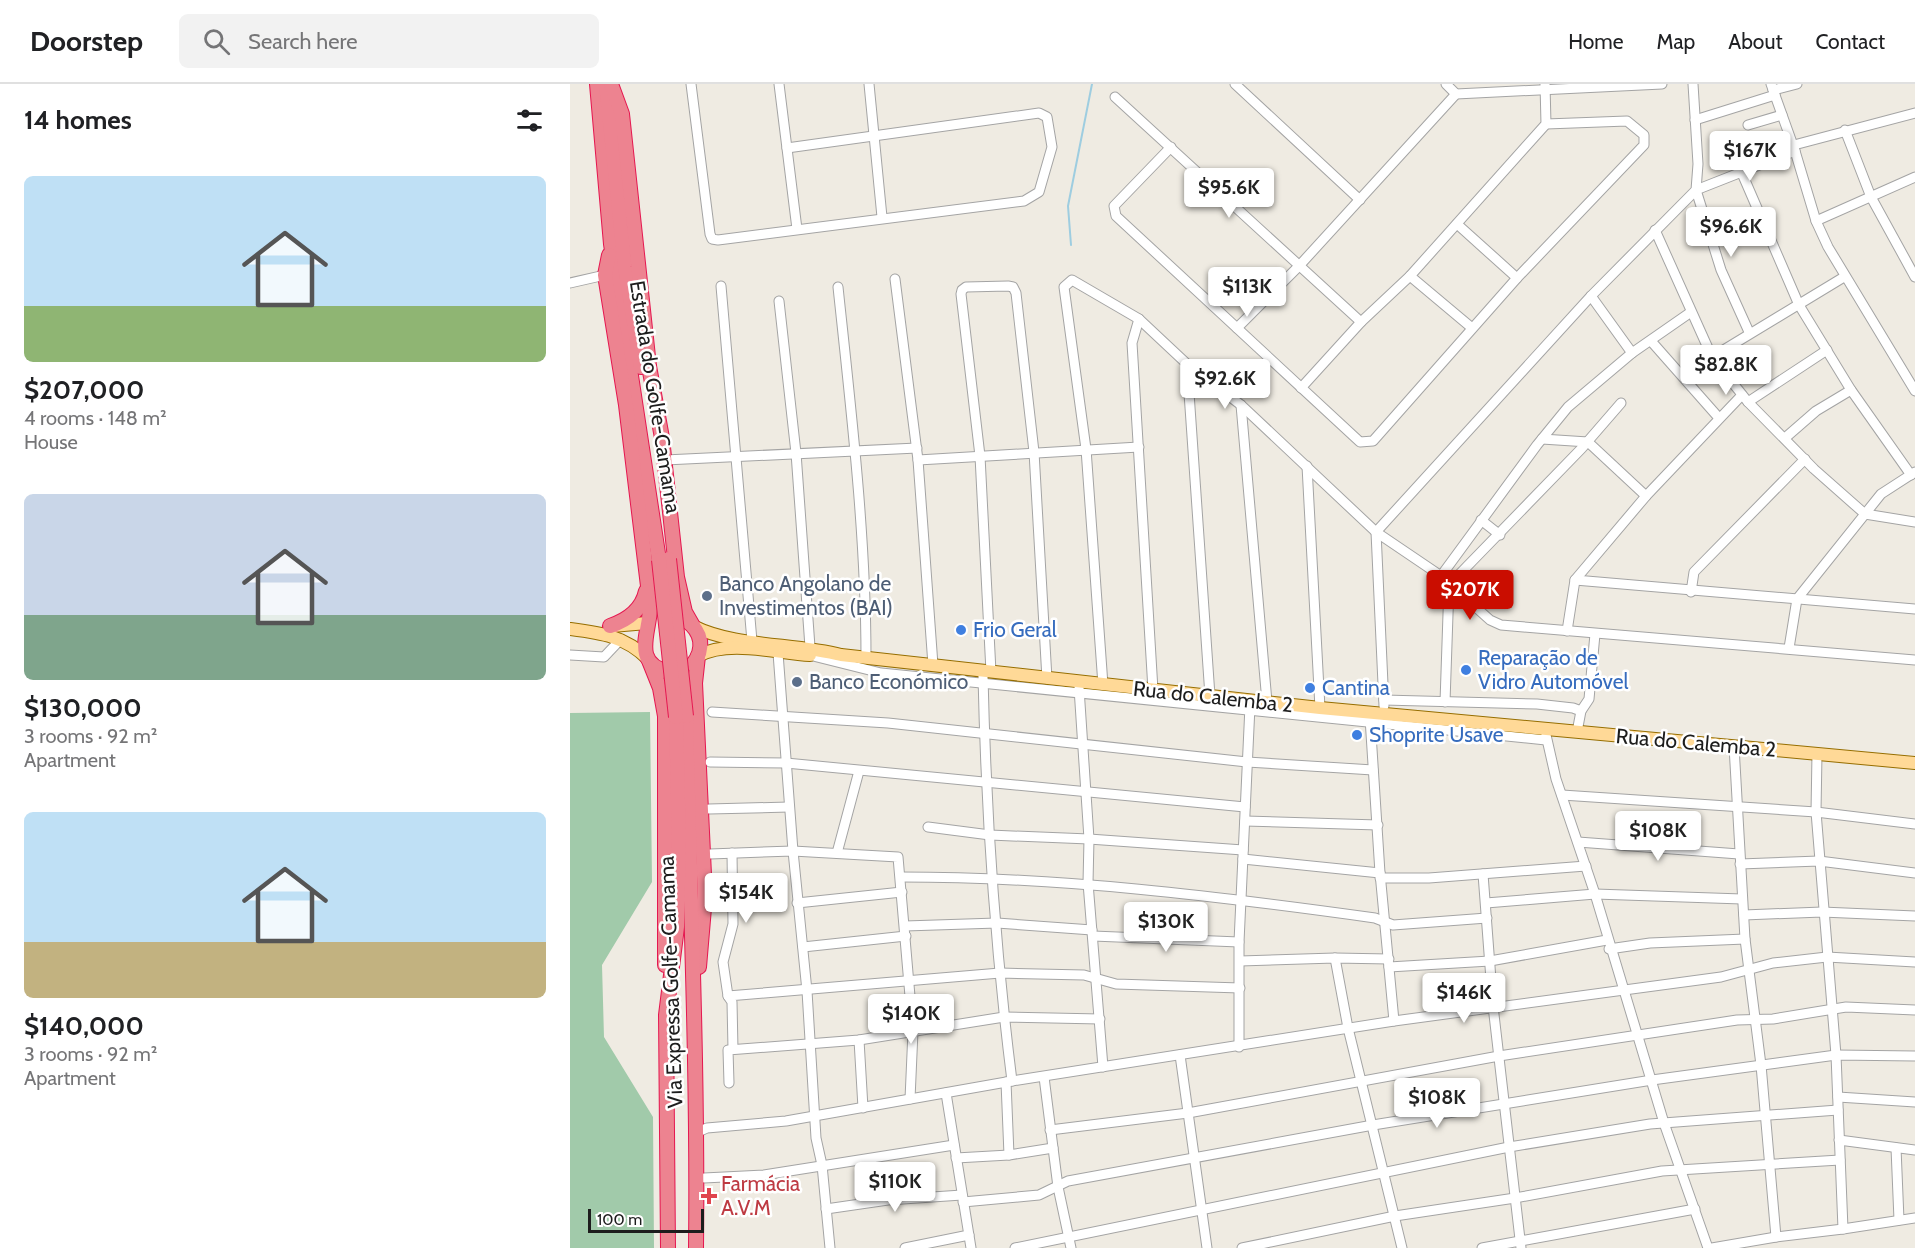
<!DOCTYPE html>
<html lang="en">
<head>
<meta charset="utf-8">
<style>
	body { margin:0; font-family:Cabin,sans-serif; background:#f2f2f2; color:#202124; height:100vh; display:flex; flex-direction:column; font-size:22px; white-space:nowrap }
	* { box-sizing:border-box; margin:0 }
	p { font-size:20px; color:#757577 }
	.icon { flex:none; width:33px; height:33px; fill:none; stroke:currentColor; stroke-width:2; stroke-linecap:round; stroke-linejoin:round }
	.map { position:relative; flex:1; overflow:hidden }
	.sheet { display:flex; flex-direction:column; background:#fff; width:570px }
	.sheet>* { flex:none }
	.scale { position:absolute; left:18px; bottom:15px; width:116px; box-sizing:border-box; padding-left:6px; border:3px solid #1d1d1d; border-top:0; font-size:16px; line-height:21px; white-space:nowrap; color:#1d1d1d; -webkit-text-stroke:4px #fff; paint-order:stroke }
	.price { position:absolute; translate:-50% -51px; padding:0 14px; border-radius:6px; background:#fff; color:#222; font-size:20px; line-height:39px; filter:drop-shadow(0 2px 3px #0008) }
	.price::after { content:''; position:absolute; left:50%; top:36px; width:18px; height:14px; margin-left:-9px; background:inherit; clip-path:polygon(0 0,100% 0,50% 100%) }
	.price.selected { background:#ca0d00; color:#fff }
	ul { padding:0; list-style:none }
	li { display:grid; align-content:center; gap:12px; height:318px; padding:0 24px }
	li span { display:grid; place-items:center; height:186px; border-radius:9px; color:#555 }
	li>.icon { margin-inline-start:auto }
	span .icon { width:108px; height:108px; fill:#fffc; stroke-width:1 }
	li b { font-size:26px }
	h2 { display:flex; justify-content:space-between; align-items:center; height:72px; padding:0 24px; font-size:26px }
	header { display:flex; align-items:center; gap:36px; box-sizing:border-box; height:84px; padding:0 30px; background:#fff; border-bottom:2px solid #e0e0e0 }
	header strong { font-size:28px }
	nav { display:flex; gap:33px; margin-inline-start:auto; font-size:21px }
	.search { width:420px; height:54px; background:#f2f2f2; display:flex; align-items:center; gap:15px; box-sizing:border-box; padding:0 21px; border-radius:9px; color:#757577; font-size:22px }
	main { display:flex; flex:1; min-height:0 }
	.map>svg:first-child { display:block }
	.cemetery { fill:#a1caaa }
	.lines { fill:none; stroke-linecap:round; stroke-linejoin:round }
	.stream { stroke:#9ecde0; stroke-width:2 }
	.minor-casing { stroke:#a4a4a4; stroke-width:11 }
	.major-casing { stroke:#966e00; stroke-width:14 }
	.highway-casing { stroke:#e51750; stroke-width:16 }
	.minor { stroke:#fff; stroke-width:9 }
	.major { stroke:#ffd997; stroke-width:12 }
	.highway { stroke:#ed8390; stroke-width:14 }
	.highway-bridge-casing { stroke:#e51750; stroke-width:16; stroke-linecap:butt }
	.highway-bridge { stroke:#ed8390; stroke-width:14 }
	.service-dot { fill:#5c6f8a; stroke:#fff; stroke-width:2 }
	.shop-dot { fill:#3f7fe0; stroke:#fff; stroke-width:2 }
	.health-dot { fill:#e0444e; stroke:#fff; stroke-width:2 }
	.labels { text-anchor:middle; stroke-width:5; stroke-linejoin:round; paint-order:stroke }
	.street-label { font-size:21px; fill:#1d1d1d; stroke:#fff }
	.service-label { font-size:21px; fill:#4e5e75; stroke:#fff; text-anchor:start }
	.shop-label { font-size:21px; fill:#366cbe; stroke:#fff; text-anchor:start }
	.health-label { font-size:21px; fill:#be3a42; stroke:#fff; text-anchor:start }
</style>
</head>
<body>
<header>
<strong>Doorstep</strong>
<div class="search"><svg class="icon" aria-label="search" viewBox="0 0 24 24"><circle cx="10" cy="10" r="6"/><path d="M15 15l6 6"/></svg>Search here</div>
<nav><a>Home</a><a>Map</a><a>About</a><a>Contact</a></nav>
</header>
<main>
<section class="sheet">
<h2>14 homes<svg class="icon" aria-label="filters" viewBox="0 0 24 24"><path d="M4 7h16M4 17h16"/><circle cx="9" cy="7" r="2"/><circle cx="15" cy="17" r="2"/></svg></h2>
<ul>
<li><span style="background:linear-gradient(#bfe0f5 70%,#8fb573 0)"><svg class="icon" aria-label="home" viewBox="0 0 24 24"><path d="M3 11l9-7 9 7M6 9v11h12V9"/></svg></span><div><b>$207,000</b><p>4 rooms · 148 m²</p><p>House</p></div></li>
<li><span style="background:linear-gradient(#c9d6e8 65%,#7fa58c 0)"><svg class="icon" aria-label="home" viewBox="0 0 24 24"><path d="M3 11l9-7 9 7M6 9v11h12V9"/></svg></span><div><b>$130,000</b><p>3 rooms · 92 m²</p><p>Apartment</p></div></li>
<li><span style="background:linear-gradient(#bfe0f5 70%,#c2b280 0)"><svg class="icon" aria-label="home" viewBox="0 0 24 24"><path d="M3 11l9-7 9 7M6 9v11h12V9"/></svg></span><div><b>$140,000</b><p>3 rooms · 92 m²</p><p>Apartment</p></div></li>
</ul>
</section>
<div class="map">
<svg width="1345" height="1164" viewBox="0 0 1345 1164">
	<rect width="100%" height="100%" fill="#efebe2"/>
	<polygon class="cemetery" points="80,628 82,798 32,881 34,953 83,1033 84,1164 0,1164 0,629"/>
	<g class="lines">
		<polyline class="stream" points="501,161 498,122 522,0"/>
		<g class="minor-casing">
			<g id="minor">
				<polyline points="121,0 140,150 142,155 148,156 454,117 469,108 482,63 477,33 469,29 217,64"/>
				<polyline points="209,0 227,145"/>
				<polyline points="299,0 312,133"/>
				<polyline points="665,0 790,116"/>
				<polyline points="876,0 886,10 1092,0"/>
				<polyline points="1201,0 1225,67 1246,137 1258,163 1345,307"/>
				<polyline points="1203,6 1227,0"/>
				<polyline points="545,13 791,238"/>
				<polyline points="1125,36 1205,11"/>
				<polyline points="1178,41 1212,31"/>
				<polyline points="1275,46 1301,113 1345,193"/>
				<polyline points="1224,61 1345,29"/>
				<polyline points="601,63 544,122 546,132 790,358 803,357 947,194 1074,61 1074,51 1057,37 976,40"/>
				<polyline points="1171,87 1229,221 1281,306 1341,391"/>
				<polyline points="1246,137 1345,93"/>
				<polyline points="887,140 947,194"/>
				<polyline points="1085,146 1142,273 1178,318 1244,385 1295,430 1345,438"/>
				<polyline points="840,192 902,244"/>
				<polyline points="325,195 348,376 363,581"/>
				<polyline points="0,199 35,191"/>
				<polyline points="151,202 182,557"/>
				<path d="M268,203C281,326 296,450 296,574"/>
				<polyline points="1021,212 1062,269"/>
				<polyline points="209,217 226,369 240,563"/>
				<polyline points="569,235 562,259 583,606"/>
				<polyline points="667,244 729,182 886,10"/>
				<polyline points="1179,248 1151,186 1126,106 1225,67"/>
				<polyline points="1081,257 1149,334"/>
				<polyline points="1142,273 1274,193"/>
				<polyline points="617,280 640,612"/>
				<polyline points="731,304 791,238 840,192 976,40 975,0"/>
				<polyline points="1178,318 1257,266"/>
				<polyline points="671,321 697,618"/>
				<polyline points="1215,354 1246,327 1281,306"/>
				<polyline points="972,355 1018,358 1076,412"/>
				<polyline points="95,376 347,364"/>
				<polyline points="348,376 569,363"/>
				<polyline points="737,382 750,624"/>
				<polyline points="911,436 930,451"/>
				<polyline points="806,448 1021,212 1126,106 1128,80 1123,0"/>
				<polyline points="806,448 814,622"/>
				<polyline points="871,492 967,361 998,323 1062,269 1121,228"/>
				<polyline points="1005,496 1345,525"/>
				<polyline points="1121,508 1124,488 1235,375"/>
				<polyline points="997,547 1005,496 1076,412 1172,311"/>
				<polyline points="1219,564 1227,515 1311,410 1345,388"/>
				<polyline points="208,569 223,767 237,907 246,1054 252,1081 260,1164"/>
				<polyline points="0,571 34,573 51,555"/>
				<polyline points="239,571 311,589 976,656"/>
				<polyline points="421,588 410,372 391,210 392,206 396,203 438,202 443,203 446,209 464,368 477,595"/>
				<path d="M413,592C416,727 425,863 442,997"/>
				<polyline points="533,601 516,365 494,203 502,196 569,235 617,280 671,321 806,448 871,492 920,536 931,541 1345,576"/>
				<polyline points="509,604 519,755 518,799 533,983"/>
				<polyline points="814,616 967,620 1003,624 1011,627"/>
				<polyline points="875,618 879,501 1012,364 1051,319"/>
				<polyline points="142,628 318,639 677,678 803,686"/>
				<polyline points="800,634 810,789 824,937"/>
				<polyline points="1007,648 1011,627 1019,615 1025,550"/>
				<polyline points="976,651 986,695 1025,810 1094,1039 1138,1164"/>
				<polyline points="1164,662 1175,855 1191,981 1206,1153"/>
				<polyline points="140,678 216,679 675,723"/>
				<polyline points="992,711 1246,728 1345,740"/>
				<polyline points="139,725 219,723"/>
				<polyline points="675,737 808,741"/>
				<polyline points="358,743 420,751 519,755 673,766"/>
				<polyline points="1008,758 1169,770"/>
				<polyline points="267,769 289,687"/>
				<polyline points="140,770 223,767 328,773 343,947 340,1015"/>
				<polyline points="673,775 810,789"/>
				<polyline points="1170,780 1249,777 1345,789"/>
				<polyline points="913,790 923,922 951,1164"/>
				<path d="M331,793C491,793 647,812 805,834L823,841L917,834"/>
				<polyline points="810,794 859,794 1016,782"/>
				<polyline points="227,819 332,808"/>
				<polyline points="916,819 1025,810 1172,815"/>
				<polyline points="1174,831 1252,828 1345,832"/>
				<polyline points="335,842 427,839 522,846"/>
				<polyline points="523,852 669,858"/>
				<polyline points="233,863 336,852"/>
				<polyline points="1039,865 1080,859 1175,855"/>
				<polyline points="765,874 778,944 832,1164"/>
				<polyline points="670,877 765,874 819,875"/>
				<polyline points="819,883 920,877 1037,856"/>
				<polyline points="158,912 153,878 163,840 162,769"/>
				<polyline points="289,956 293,1024"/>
				<polyline points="669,963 669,858 680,622"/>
				<polyline points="163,965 162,918 158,912 430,889 514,891 546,900 670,904"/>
				<polyline points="610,971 637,1164"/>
				<polyline points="474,993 488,1103 501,1164"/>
				<polyline points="436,998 439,1071"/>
				<polyline points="159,999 158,966 289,956 434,933 530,935"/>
				<polyline points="376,1009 401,1164"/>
				<polyline points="1268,1013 1345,1018"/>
				<polyline points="480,1046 618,1029 929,972 1167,936 1203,935 1276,923 1345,926"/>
				<polyline points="127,1054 130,1047 137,1044 216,1037 442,997 824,937 1151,893 1203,879 1257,873 1345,878"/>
				<polyline points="1269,1056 1345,1066"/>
				<polyline points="1326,1064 1329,1136"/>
				<polyline points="386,1074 439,1071 483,1064"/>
				<polyline points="134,1094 194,1091 384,1061"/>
				<polyline points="393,1118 469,1111 498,1097 803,1041 1082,996 1266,971 1345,972"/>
				<polyline points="256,1125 318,1116 392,1111"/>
				<polyline points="1273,1145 1345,1134"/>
				<polyline points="335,1164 399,1151"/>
				<polyline points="445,1164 939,1063 1080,1040 1268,1026"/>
				<polyline points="672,1164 825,1132 945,1114 1092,1087 1270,1076"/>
				<polyline points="912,1164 1125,1125"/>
				<polyline points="1142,1164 1206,1153 1273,1145 1266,971 1246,728 1247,670"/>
			</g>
		</g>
		<g class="major-casing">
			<g id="major">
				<polyline points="42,542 77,539"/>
				<path d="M123,542C164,563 225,559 271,571L750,624L1345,679"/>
				<path d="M0,545C31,549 55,552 78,575"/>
				<path d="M128,572C158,555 206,569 240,571"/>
			</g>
		</g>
		<g class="highway-casing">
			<g id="highway">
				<polyline points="27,0 41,160 89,476"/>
				<polyline points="36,0 55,183 71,283"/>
				<polyline points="41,0 52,30 79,282 92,354 107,493 115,528 123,542"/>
				<path d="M39,171L35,191L56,321L78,502C78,509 80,518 80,525C79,550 62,579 98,588"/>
				<path d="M117,537C132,548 135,565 123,580"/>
				<path d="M40,542C58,536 72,526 76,507"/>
				<polyline points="128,572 125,599 135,812 129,883"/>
				<polyline points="80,579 90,604 95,632 95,881"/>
				<path d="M116,632C120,809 128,986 126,1164"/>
				<polyline points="98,1164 96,931 107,843 109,757 106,633"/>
			</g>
		</g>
		<use href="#minor" class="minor"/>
		<use href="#major" class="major"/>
		<use href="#highway" class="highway"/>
		<g class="highway-bridge-casing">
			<g id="highway-bridge">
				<polyline points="99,475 116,632"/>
				<polyline points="89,476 106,633"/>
			</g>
		</g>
		<use href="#highway-bridge" class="highway-bridge"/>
	</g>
	<g class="service-dot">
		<circle cx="137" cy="512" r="6"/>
		<circle cx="227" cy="598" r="6"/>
	</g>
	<g class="shop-dot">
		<circle cx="391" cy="546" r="6"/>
		<circle cx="896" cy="586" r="6"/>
		<circle cx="740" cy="604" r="6"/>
		<circle cx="787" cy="651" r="6"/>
	</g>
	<path class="health-dot" d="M136 1103h6v6h6v6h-6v6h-6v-6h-6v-6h6z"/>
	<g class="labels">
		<g class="street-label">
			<text transform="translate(85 313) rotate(81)" y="7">Estrada do Golfe-Camama</text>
			<text transform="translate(643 613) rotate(6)" y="7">Rua do Calemba 2</text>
			<text transform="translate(1126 659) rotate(5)" y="7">Rua do Calemba 2</text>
			<text transform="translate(101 898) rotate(-92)" y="7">Via Expressa Golfe-Camama</text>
		</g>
		<g class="service-label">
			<text x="149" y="507">Banco Angolano de<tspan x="149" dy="24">Investimentos (BAI)</tspan></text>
			<text x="239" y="605">Banco Económico</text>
		</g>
		<g class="shop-label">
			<text x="403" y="553">Frio Geral</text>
			<text x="908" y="581">Reparação de<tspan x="908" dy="24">Vidro Automóvel</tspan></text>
			<text x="752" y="611">Cantina</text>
			<text x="799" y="658">Shoprite Usave</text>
		</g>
		<g class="health-label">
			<text x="151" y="1107">Farmácia<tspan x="151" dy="24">A.V.M</tspan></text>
		</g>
	</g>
</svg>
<div class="scale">100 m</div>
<b class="price" style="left:1180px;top:98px">$167K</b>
<b class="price" style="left:659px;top:135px">$95.6K</b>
<b class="price" style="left:1161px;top:174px">$96.6K</b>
<b class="price" style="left:677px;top:234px">$113K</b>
<b class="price" style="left:1156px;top:312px">$82.8K</b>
<b class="price" style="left:655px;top:326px">$92.6K</b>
<b class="price selected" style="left:900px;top:537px">$207K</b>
<b class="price" style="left:1088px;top:778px">$108K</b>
<b class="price" style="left:176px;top:840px">$154K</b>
<b class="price" style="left:596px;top:869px">$130K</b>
<b class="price" style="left:894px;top:940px">$146K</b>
<b class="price" style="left:341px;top:961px">$140K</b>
<b class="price" style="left:867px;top:1045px">$108K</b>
<b class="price" style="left:325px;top:1129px">$110K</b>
</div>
</main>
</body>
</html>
